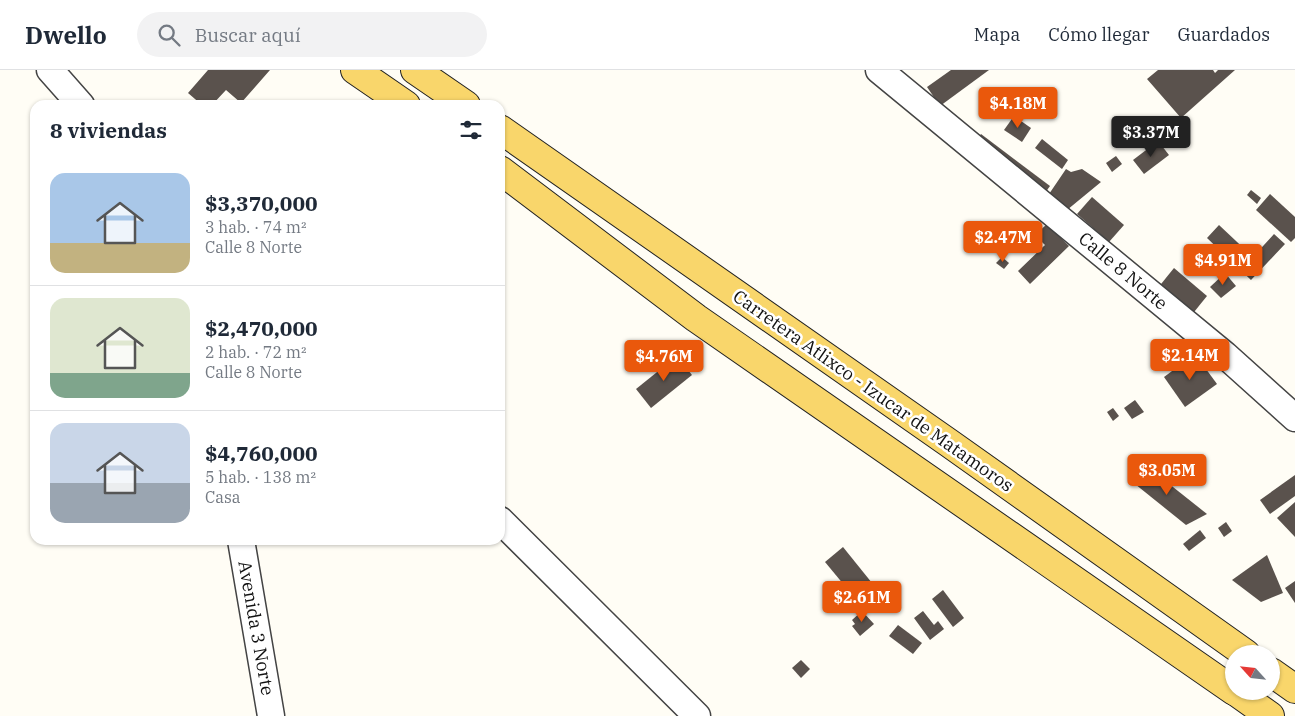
<!DOCTYPE html>
<html lang="es">
<head>
<meta charset="utf-8">
<style>
	body { margin:0; font-family:"IBM Plex Serif",serif; background:#f2f2f3; color:#1f2937; height:100vh; display:flex; flex-direction:column; font-size:19px; white-space:nowrap }
	* { box-sizing:border-box; margin:0 }
	p { font-size:16px; color:#747a83 }
	.icon { flex:none; width:28px; height:28px; fill:none; stroke:currentColor; stroke-width:2; stroke-linecap:round; stroke-linejoin:round }
	.map { position:relative; flex:1; overflow:hidden }
	.side { position:absolute; left:30px; top:30px; width:475px; height:445px; display:flex; flex-direction:column; background:#fff; border-radius:15px; box-shadow:0 1px 4px #0004 }
	.side>* { flex:none }
	.needle { width:32px; rotate:297deg }
	.buttons { position:absolute; left:1225px; top:575px; display:grid; gap:10px }
	.buttons a { display:grid; place-items:center; width:55px; height:55px; border-radius:50%; background:#fff; box-shadow:0 1px 4px #0004; font-size:25px }
	.price { position:absolute; translate:-50% -42px; padding:0 11px; border-radius:5px; background:#ea580c; color:#fff; font-size:16px; line-height:32px; filter:drop-shadow(0 1px 2px #0008) }
	.price::after { content:''; position:absolute; left:50%; top:30px; width:15px; height:11px; margin-left:-8px; background:inherit; clip-path:polygon(0 0,100% 0,50% 100%) }
	.price.active { background:#222; color:#fff }
	ul { padding:0; list-style:none }
	li { display:flex; align-items:center; gap:15px; height:125px; padding:0 20px }
	li+li { border-top:1px solid #e0e1e3 }
	li span { display:grid; place-items:center; flex:none; width:140px; height:100px; border-radius:15px; color:#555 }
	li>.icon { margin-inline-start:auto }
	span .icon { width:60px; height:60px; fill:#fffc; stroke-width:1 }
	li b { font-size:21px }
	h2 { display:flex; justify-content:space-between; align-items:center; height:60px; padding:0 20px; font-size:21px }
	header { display:flex; align-items:center; gap:30px; box-sizing:border-box; height:70px; padding:0 25px; background:#fff; border-bottom:1px solid #e0e1e3 }
	header strong { font-size:24px }
	nav { display:flex; gap:28px; margin-inline-start:auto; font-size:18px }
	.search { width:350px; height:45px; background:#f2f2f3; display:flex; align-items:center; gap:12px; box-sizing:border-box; padding:0 18px; border-radius:28px; color:#747a83; font-size:19px }
	.map>svg:first-child { display:block }
	.building { fill:#5a524d }
	.lines { fill:none; stroke-linecap:round; stroke-linejoin:round }
	.street-casing { stroke:#444; stroke-width:29 }
	.primary-casing { stroke:#222; stroke-width:30 }
	.street { stroke:#fff; stroke-width:26 }
	.primary { stroke:#f9d66b; stroke-width:28 }
	.labels { text-anchor:middle; stroke-width:5; stroke-linejoin:round; paint-order:stroke }
	.street-label { font-size:18px; fill:#111; stroke:#fff }
</style>
</head>
<body>
<header>
<strong>Dwello</strong>
<div class="search"><svg class="icon" aria-label="search" viewBox="0 0 24 24"><circle cx="10" cy="10" r="6"/><path d="M15 15l6 6"/></svg>Buscar aquí</div>
<nav><a>Mapa</a><a>Cómo llegar</a><a>Guardados</a></nav>
</header>
<div class="map">
<svg width="1295" height="646" viewBox="0 0 1295 646">
	<rect width="100%" height="100%" fill="#fffdf5"/>
	<g class="building">
		<polygon points="208,0 270,0 241,33 226,20 212,35 202,35 188,23"/>
		<polygon points="951,0 989,0 940,36 927,17"/>
		<polygon points="1158,0 1213,0 1215,3 1218,0 1235,0 1181,48 1147,9"/>
		<polygon points="1014,46 1031,58 1022,72 1004,60"/>
		<polygon points="981,64 1050,116 1045,123 976,71"/>
		<polygon points="1042,69 1068,90 1062,99 1035,78"/>
		<polygon points="1158,71 1169,85 1144,104 1133,90"/>
		<polygon points="1116,86 1122,94 1112,102 1106,93"/>
		<polygon points="1066,99 1071,102 1082,99 1101,112 1067,140 1047,127"/>
		<polygon points="1251,120 1261,128 1257,134 1247,125"/>
		<polygon points="1270,124 1295,147 1295,168 1291,172 1256,140"/>
		<polygon points="1092,127 1124,155 1109,172 1077,144"/>
		<polygon points="1047,154 1069,176 1030,214 1018,201 1045,175 1035,165"/>
		<polygon points="1219,155 1253,187 1274,164 1285,174 1251,210 1207,168"/>
		<polygon points="1002,187 1009,193 1004,199 996,193"/>
		<polygon points="1174,198 1207,226 1190,247 1157,219"/>
		<polygon points="1225,203 1236,216 1221,228 1210,217"/>
		<polygon points="1195,284 1217,314 1185,337 1164,307"/>
		<polygon points="677,286 692,305 651,338 636,319"/>
		<polygon points="1135,330 1144,342 1132,349 1124,338"/>
		<polygon points="1113,338 1119,346 1113,351 1107,342"/>
		<polygon points="1144,394 1207,444 1186,455 1130,410"/>
		<polygon points="1295,405 1295,426 1270,444 1260,430"/>
		<polygon points="1295,432 1295,467 1277,448"/>
		<polygon points="1226,452 1232,461 1224,467 1218,458"/>
		<polygon points="1200,460 1206,468 1189,481 1183,474"/>
		<polygon points="843,477 872,513 854,527 825,492"/>
		<polygon points="1267,485 1283,523 1261,532 1232,510"/>
		<polygon points="1295,511 1295,533 1285,518"/>
		<polygon points="943,520 964,548 953,557 932,529"/>
		<polygon points="862,541 874,554 860,566 852,556 855,554 852,550"/>
		<polygon points="923,541 934,555 938,551 944,559 930,570 914,548"/>
		<polygon points="898,555 922,573 913,584 889,566"/>
		<polygon points="801,590 810,599 801,608 792,598"/>
	</g>
	<g class="lines">
		<g class="street-casing">
			<g id="street">
				<polyline points="50,0 81,35"/>
				<polyline points="879,0 1225,285 1295,348"/>
				<polyline points="500,450 697,646"/>
				<polyline points="241,470 271,646"/>
			</g>
		</g>
		<g class="primary-casing">
			<g id="primary">
				<polyline points="355,0 406,35"/>
				<polyline points="415,0 466,35"/>
				<polyline points="500,59 949,373 1246,584"/>
				<polyline points="500,100 696,248 1234,621"/>
				<polyline points="1271,602 1295,619"/>
				<polyline points="1235,621 1270,646"/>
			</g>
		</g>
		<use href="#street" class="street"/>
		<use href="#primary" class="primary"/>
	</g>
	<g class="labels">
		<g class="street-label">
			<text transform="translate(1123 201) rotate(40)" y="6">Calle 8 Norte</text>
			<text transform="translate(873 321) rotate(35)" y="6">Carretera Atlixco - Izucar de Matamoros</text>
			<text transform="translate(256 558) rotate(80)" y="6">Avenida 3 Norte</text>
		</g>
	</g>
</svg>
<div class="buttons">
<a><svg class="needle" viewBox="-14 -14 28 28"><path d="M0-13l5 13h-10z" fill="#e53935"/><path d="M0 13l5-13h-10z" fill="#747a83"/></svg></a>
</div>
<b class="price" style="left:1018px;top:59px">$4.18M</b>
<b class="price active" style="left:1151px;top:88px">$3.37M</b>
<b class="price" style="left:1003px;top:193px">$2.47M</b>
<b class="price" style="left:1223px;top:216px">$4.91M</b>
<b class="price" style="left:1190px;top:311px">$2.14M</b>
<b class="price" style="left:664px;top:312px">$4.76M</b>
<b class="price" style="left:1167px;top:426px">$3.05M</b>
<b class="price" style="left:862px;top:553px">$2.61M</b>
<section class="side">
<h2>8 viviendas<svg class="icon" aria-label="filters" viewBox="0 0 24 24"><path d="M4 7h16M4 17h16"/><circle cx="9" cy="7" r="2"/><circle cx="15" cy="17" r="2"/></svg></h2>
<ul>
<li><span style="background:linear-gradient(#a9c7e8 70%,#c2b280 0)"><svg class="icon" aria-label="home" viewBox="0 0 24 24"><path d="M3 11l9-7 9 7M6 9v11h12V9"/></svg></span><div><b>$3,370,000</b><p>3 hab. · 74 m²</p><p>Calle 8 Norte</p></div></li>
<li><span style="background:linear-gradient(#dfe7d0 75%,#7fa58c 0)"><svg class="icon" aria-label="home" viewBox="0 0 24 24"><path d="M3 11l9-7 9 7M6 9v11h12V9"/></svg></span><div><b>$2,470,000</b><p>2 hab. · 72 m²</p><p>Calle 8 Norte</p></div></li>
<li><span style="background:linear-gradient(#c9d6e8 60%,#9aa5b1 0)"><svg class="icon" aria-label="home" viewBox="0 0 24 24"><path d="M3 11l9-7 9 7M6 9v11h12V9"/></svg></span><div><b>$4,760,000</b><p>5 hab. · 138 m²</p><p>Casa</p></div></li>
</ul>
</section>
</div>
</body>
</html>
